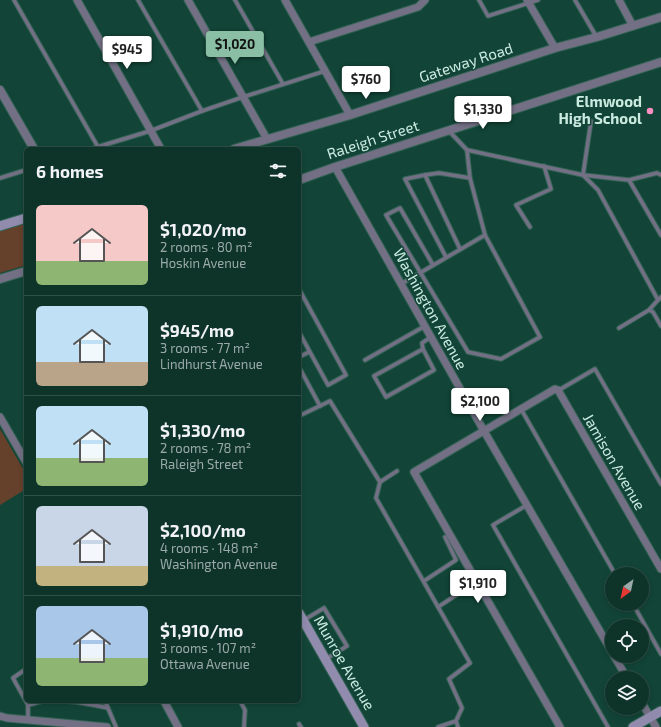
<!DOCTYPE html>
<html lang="en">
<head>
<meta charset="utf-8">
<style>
	body { margin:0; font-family:"Exo 2",sans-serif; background:#1c3f35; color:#f1f3f6; height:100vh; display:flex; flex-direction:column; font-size:15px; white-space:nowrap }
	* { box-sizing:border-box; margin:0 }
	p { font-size:13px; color:#9baaa8 }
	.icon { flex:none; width:22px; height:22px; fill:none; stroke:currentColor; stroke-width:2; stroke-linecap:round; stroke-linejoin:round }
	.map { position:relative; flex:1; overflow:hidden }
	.drawer { position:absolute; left:24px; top:147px; width:277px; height:556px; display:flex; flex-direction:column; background:#0e3429; border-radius:6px; box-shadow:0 2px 6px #0003,0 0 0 1px #2e4f46 }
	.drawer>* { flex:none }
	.needle { width:26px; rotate:213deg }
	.buttons { position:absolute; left:605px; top:567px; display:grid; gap:8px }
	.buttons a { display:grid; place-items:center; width:44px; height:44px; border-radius:50%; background:#0e3429; box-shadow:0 2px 6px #0003,0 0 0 1px #2e4f46; font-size:20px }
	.price { position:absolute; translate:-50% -34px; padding:0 9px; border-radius:4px; background:#fff; color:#222; font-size:13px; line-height:26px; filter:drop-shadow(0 1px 2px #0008) }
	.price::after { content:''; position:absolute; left:50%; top:24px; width:12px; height:9px; margin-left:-6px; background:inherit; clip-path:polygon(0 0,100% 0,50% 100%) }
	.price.active { background:#8abfa5; color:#111 }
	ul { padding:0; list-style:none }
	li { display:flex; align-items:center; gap:12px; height:100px; padding:0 12px }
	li+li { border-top:1px solid #2e4f46 }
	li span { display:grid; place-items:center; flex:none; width:112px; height:80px; border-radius:6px; color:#555 }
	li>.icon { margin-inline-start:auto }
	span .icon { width:48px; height:48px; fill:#fffc; stroke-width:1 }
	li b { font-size:17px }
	h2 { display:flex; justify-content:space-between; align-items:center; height:48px; padding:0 12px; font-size:17px }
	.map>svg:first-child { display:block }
	.green { fill:#65412b }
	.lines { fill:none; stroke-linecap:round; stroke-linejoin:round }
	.service-casing { stroke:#336355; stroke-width:5.5 }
	.minor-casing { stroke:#336355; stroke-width:9 }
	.tertiary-casing { stroke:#336355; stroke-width:10 }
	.secondary-casing { stroke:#336355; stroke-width:11 }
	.service { stroke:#737085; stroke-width:3.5 }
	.minor { stroke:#737085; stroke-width:7 }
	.tertiary { stroke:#737085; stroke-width:8 }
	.secondary { stroke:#918cae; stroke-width:9 }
	.poi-dot { fill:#fc8fc1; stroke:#124537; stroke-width:1.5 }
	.labels { text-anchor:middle; stroke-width:3; stroke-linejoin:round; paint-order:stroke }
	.street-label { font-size:15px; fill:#cbebe0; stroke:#124537 }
	.poi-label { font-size:15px; font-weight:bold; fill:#cbebe0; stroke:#124537; text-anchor:end }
</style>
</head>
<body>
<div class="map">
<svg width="661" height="727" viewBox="0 0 661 727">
	<rect width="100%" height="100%" fill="#124537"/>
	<g class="green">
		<polygon points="26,223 26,265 0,273 0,231"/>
		<polygon points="0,429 26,474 26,489 0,505"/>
	</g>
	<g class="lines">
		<g class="service-casing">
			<g id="service">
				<polyline points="14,0 98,147"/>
				<polyline points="138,0 202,111"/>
				<polyline points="235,0 283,84"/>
				<polyline points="479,0 488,16 538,0"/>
				<polyline points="575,0 596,36"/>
				<polyline points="449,131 467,150 583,175 591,121"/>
				<polyline points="91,149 150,131 202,111 243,97 325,71"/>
				<polyline points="425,175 405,179 446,257"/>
				<polyline points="583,175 598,190 658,300 661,297"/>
				<polyline points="583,175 629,180 661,235"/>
				<polyline points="0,178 26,170"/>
				<polyline points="629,180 657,173 661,175"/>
				<polyline points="530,227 516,205 551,189 544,166"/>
				<polyline points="460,249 425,175 439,173 470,178"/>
				<polyline points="433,265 400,208 386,215 468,352 501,359 540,337 485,235"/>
				<polyline points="401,284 485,235 470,178 467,150"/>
				<polyline points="299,289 346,375 328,385 299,332"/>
				<polyline points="649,310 658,300"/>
				<polyline points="619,328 649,310 653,312 661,326"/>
				<polyline points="423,349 374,376 386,397 434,370 423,349 422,343 431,337"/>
				<polyline points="299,357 309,352"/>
				<polyline points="365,360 425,326"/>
				<polyline points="299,367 320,406"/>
				<polyline points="559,390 595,369 661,484"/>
				<polyline points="521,409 615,574"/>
				<polyline points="299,416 330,401 380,482 376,498 470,663 449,679 462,708 456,721"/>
				<polyline points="380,482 397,471"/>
				<polyline points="527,505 493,525 608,727"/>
				<polyline points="424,581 456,560 445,537"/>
				<polyline points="633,604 661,654"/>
				<polyline points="438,607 464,590"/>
				<polyline points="304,620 324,608 347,646 326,659"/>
				<polyline points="26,669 13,678 28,705"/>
				<polyline points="105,701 108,708"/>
				<polyline points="240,701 245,710 244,727"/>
				<path d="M28,720V705C33,704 38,702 43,701C62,699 90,704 108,708L116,727"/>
				<polyline points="299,724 301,727"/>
				<polyline points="438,727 456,721 458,727"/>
			</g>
		</g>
		<g class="minor-casing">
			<g id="minor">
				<polyline points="77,0 161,149"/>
				<polyline points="188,0 267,139"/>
				<polyline points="285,0 350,115"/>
				<polyline points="527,0 555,48"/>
				<polyline points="619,0 633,26"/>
				<polyline points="309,42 418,7 425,0"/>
				<polyline points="335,167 484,431 612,652"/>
				<polyline points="0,417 26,462"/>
				<polyline points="614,656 627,678"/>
				<polyline points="164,701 178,727"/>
				<polyline points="642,703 656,727"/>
				<polyline points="0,716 7,718 107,727"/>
				<polyline points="560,727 414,472 555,389 558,390 661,569"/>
			</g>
		</g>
		<g class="tertiary-casing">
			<g id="tertiary">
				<polyline points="0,90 34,149"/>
				<polyline points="234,149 350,115 555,48 597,37 661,17"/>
				<polyline points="299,180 335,167 661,62"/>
				<polyline points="0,279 26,271"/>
			</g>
		</g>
		<g class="secondary-casing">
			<g id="secondary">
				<polyline points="0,226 26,218"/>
				<polyline points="299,613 364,727"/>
				<polyline points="633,727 661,711"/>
			</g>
		</g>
		<use href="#service" class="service"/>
		<use href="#minor" class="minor"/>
		<use href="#tertiary" class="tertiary"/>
		<use href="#secondary" class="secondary"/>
	</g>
	<circle class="poi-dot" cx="650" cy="111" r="4"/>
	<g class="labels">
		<g class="street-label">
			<text transform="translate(466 63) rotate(-18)" y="5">Gateway Road</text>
			<text transform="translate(373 140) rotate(-18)" y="5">Raleigh Street</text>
			<text transform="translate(430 309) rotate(61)" y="5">Washington Avenue</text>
			<text transform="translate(614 462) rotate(60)" y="5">Jamison Avenue</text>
			<text transform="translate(344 663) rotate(60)" y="5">Munroe Avenue</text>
		</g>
		<g class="poi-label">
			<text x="642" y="107">Elmwood<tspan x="642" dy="17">High School</tspan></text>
		</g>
	</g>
</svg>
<div class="buttons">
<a><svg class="needle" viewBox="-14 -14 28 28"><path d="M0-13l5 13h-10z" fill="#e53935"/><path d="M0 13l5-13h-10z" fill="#9baaa8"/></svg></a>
<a><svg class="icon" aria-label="locate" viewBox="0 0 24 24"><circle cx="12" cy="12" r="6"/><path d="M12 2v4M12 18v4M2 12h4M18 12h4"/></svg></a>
<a><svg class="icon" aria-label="layers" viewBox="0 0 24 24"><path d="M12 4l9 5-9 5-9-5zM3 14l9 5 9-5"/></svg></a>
</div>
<b class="price active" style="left:235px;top:65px">$1,020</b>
<b class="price" style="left:127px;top:70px">$945</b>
<b class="price" style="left:366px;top:100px">$760</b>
<b class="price" style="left:483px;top:130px">$1,330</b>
<b class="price" style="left:480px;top:422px">$2,100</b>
<b class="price" style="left:478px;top:604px">$1,910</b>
<section class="drawer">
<h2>6 homes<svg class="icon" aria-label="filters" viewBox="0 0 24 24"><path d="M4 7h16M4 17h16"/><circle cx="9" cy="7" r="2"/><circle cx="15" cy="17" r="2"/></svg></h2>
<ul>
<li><span style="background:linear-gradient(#f6c9c9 70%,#8fb573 0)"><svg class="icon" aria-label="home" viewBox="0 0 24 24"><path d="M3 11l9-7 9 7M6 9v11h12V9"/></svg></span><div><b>$1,020/mo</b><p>2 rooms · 80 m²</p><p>Hoskin Avenue</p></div></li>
<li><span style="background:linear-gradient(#bfe0f5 70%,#b9a48a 0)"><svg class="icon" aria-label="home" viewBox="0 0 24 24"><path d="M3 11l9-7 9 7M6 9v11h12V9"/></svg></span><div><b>$945/mo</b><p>3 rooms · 77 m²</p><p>Lindhurst Avenue</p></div></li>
<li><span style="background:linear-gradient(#bfe0f5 65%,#8fb573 0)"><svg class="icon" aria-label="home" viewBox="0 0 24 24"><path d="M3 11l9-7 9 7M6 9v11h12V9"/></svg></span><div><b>$1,330/mo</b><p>2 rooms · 78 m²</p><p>Raleigh Street</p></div></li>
<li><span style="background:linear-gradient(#c9d6e8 75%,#c2b280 0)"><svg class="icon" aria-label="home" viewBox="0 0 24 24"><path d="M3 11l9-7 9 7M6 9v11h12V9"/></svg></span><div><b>$2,100/mo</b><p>4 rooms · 148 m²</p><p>Washington Avenue</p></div></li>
<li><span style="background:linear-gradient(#a9c7e8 65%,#8fb573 0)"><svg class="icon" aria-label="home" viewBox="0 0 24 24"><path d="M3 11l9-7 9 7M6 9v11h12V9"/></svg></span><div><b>$1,910/mo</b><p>3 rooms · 107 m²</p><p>Ottawa Avenue</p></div></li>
</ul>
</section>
</div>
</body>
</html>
